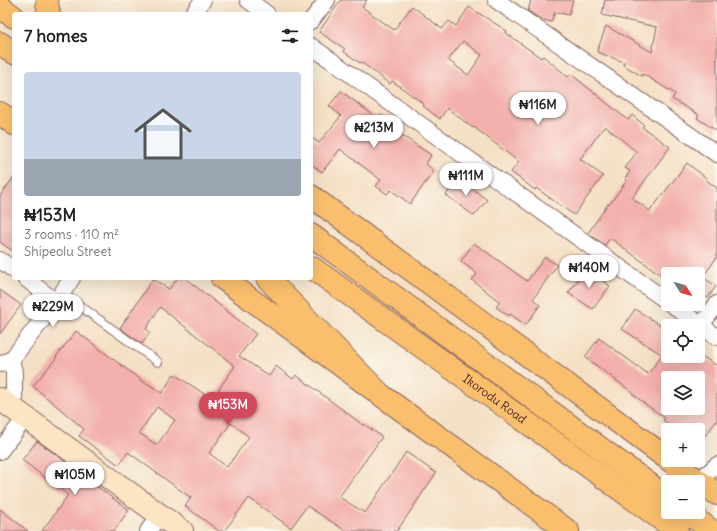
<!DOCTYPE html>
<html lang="en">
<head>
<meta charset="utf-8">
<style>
	body { margin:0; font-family:Delius,sans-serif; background:#f6f6f6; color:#222; height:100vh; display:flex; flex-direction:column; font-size:15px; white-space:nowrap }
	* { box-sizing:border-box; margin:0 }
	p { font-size:13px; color:#767676 }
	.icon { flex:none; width:22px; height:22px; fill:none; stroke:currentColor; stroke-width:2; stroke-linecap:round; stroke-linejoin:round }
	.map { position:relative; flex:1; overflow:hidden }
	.panel { position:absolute; left:12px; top:12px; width:301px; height:268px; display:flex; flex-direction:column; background:#fff; border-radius:4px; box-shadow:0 4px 16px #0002 }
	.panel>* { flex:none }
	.needle { width:26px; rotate:127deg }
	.fabs { position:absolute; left:661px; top:267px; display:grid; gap:8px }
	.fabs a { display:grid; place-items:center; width:44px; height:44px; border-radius:4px; background:#fff; box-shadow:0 4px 16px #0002; font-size:20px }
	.price { position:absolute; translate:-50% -34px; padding:0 9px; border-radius:14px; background:#fff; color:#222; font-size:13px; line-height:26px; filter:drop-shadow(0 1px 2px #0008) }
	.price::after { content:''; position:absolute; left:50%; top:24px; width:12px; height:9px; margin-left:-6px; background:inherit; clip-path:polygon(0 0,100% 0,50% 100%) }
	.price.current { background:#d1495b; color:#fff }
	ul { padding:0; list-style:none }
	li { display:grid; align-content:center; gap:8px; height:212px; padding:0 12px }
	li span { display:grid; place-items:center; height:124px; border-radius:4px; color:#555 }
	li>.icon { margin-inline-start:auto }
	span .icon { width:72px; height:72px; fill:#fffc; stroke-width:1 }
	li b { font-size:17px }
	h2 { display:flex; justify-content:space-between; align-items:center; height:48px; padding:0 12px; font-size:17px }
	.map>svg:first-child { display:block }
	.building { fill:#f3afac; fill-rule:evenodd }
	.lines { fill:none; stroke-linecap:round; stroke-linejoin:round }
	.lane-casing { stroke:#866361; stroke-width:10 }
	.street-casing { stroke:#866361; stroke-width:18 }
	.secondary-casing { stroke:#866361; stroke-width:24 }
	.primary-casing { stroke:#866361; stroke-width:24 }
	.highway-casing { stroke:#866361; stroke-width:24 }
	.lane { stroke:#fff; stroke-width:8 }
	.street { stroke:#fff; stroke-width:16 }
	.secondary { stroke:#fde5c4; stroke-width:22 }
	.primary { stroke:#f9bf6c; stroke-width:22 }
	.highway { stroke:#f9bf6c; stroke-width:22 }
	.labels { text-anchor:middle; stroke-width:4; stroke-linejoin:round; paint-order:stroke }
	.street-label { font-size:12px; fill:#4a1f2b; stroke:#fbf7ec }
</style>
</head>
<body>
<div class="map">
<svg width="717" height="531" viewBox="0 0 717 531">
	<rect width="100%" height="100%" fill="#fbf7ec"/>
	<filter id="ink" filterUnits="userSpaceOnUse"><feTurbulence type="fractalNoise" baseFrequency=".025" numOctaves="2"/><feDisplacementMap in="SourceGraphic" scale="8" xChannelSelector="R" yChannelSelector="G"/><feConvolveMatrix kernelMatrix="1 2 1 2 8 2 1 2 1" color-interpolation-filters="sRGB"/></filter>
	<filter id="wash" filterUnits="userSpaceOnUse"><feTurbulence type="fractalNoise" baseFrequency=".012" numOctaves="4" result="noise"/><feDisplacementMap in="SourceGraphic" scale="16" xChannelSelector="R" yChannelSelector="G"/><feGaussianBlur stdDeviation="0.9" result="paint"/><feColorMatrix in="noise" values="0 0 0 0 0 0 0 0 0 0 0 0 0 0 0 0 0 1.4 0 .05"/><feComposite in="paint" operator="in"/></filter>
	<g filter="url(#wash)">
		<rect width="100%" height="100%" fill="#f4e0c4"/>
		<g id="blocks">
			<g class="building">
				<path d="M341,0H367L362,7L394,30L412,6L442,29L449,21L456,26L469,7L507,31L506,33L541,58L543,56L568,77L571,74L628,120L632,115L644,125L642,127L670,147L632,198L650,211L687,163L706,178L705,179L717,188V257L705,274H668V280L610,238L605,245L588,233L608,204L609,205L627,180L625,178L630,171L625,168L637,152L605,126L580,159L603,176L574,215L536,188L535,190L511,172L519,162L474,127L473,128L447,108L440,119L423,106L424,104L392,81L390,84L361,62L360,63L343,51L345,49L319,32ZM463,41L482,55L468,75L448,60Z"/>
				<polygon points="531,0 573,0 569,15 555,12 551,22 540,19 528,11"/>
				<polygon points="605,0 717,0 717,131 697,118 699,115 672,99 675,94 643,74 642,76 623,65 624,62 597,52 606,26 652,52 657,27 602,15"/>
				<polygon points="341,91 377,118 380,115 399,130 397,132 431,155 426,164 434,171 410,204 391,190 387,194 376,186 381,180 340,149 322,172 311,164 311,137 319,143 341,116 329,106"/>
				<polygon points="14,177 14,252 0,242 0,196"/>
				<polygon points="459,178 487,200 474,216 446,195"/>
				<polygon points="474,243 527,281 545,257 557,265 533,299 540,305 526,325 510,314 509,316 496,307 500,302 472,280 477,274 461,261"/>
				<polygon points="586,269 610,286 593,309 568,293"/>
				<polygon points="698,274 716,286 708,298 698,291"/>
				<path d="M178,278H185L256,334L239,356L269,376L276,366L293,379L296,375L363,425L364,424L382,437L339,497L365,513L406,452L436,473L397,531H346L307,506L291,528L249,498L224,531H219L185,506L191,498L128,452L119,465L79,436L84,429L33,386L57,357H56L76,331L145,383V382L162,393L174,374L212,399L235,366L160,307L146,329L150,332L142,344L120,328L153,279L169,289ZM157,407L175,420L157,445L139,433ZM231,423L249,437L227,467L209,453Z"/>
				<polygon points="0,290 21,305 0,334"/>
				<path d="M635,309L668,330V356H702L717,366V420L698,445V430H677L663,420L665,418L645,404L633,394V393L585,357L599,338L648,374L661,356H664L622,329ZM668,378H698V408H668Z"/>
				<polygon points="37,441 77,470 76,471 129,510 114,531 42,531 68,495 22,460"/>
				<polygon points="0,509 28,531 0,531"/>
			</g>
		</g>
	</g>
	<g filter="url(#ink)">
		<use href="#blocks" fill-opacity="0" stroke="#866361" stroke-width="1"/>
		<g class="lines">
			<g class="lane-casing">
				<polyline id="lane" points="62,293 158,362"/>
			</g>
			<g class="street-casing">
				<g id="street">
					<polyline points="248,0 267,14"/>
					<polyline points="496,0 717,154"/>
					<polyline points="193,14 203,0"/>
					<polyline points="311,21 327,0"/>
					<polyline points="311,46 668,302"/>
					<polyline points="0,260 14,270"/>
					<polyline points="25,278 56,302"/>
					<polyline points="671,304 717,337"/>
					<polyline points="701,325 717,304"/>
					<polyline points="11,360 14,372 14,409"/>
					<polyline points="0,364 11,360 56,302 72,278"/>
					<polyline points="0,451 26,417"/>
					<polyline points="698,481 717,465"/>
					<polyline points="148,531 160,515"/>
				</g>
			</g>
			<g class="secondary-casing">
				<polyline id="secondary" points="0,399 182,531"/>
			</g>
			<g class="primary-casing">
				<g id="primary">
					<polyline points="0,113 14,124"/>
					<polyline points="311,196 668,459"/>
					<polyline points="222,278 381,395 568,531"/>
					<polyline points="669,460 717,494"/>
				</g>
			</g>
			<g class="highway-casing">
				<g id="highway">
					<polyline points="47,3 49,14"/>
					<polyline points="0,7 14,17"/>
					<polyline points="0,43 14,53"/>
					<polyline points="311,235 668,498"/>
					<path id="s1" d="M311,267L650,511L677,531"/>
					<polyline points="267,278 381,395"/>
					<polyline points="686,512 712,531"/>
				</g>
			</g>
			<use href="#lane" class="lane"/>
			<use href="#street" class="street"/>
			<use href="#secondary" class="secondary"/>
			<use href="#primary" class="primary"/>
			<use href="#highway" class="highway"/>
		</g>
	</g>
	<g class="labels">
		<g class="street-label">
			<text dy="4" stroke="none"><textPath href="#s1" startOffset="226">Ikorodu Road</textPath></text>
		</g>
	</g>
</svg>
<div class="fabs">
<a><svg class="needle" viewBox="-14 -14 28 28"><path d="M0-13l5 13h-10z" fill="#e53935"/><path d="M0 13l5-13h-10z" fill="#767676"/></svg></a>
<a><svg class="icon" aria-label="locate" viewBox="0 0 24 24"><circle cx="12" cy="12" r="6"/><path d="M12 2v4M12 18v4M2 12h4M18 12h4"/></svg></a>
<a><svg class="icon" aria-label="layers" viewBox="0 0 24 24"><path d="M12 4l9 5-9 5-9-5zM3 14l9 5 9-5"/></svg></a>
<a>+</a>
<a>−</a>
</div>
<b class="price" style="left:538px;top:126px">₦116M</b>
<b class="price" style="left:374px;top:149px">₦213M</b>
<b class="price" style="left:466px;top:197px">₦111M</b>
<b class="price" style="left:589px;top:289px">₦140M</b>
<b class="price" style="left:53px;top:328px">₦229M</b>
<b class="price current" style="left:228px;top:426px">₦153M</b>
<b class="price" style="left:75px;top:496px">₦105M</b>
<section class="panel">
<h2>7 homes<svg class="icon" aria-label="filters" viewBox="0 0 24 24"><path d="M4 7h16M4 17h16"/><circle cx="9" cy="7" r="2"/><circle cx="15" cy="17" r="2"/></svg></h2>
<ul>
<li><span style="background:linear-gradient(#c9d6e8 70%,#9aa5b1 0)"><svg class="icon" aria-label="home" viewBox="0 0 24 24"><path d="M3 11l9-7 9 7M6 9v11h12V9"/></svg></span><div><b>₦153M</b><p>3 rooms · 110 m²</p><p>Shipeolu Street</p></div></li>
</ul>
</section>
</div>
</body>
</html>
